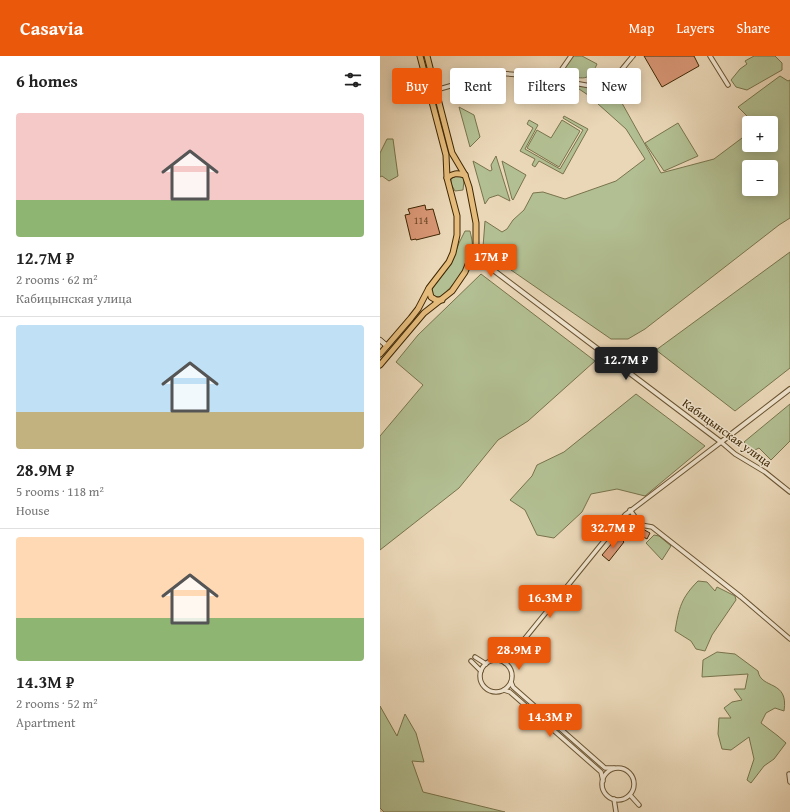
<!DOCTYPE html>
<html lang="en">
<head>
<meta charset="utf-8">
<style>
	body { margin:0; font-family:"Gentium Book Plus",serif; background:#f2f2f2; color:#222; height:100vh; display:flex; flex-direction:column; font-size:15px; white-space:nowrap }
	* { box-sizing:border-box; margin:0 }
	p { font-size:13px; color:#767676 }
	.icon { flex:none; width:22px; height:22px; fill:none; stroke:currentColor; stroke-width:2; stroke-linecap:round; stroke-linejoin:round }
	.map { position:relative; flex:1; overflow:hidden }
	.drawer { display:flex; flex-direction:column; background:#fff; width:380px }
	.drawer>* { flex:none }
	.guide { position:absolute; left:12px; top:12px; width:338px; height:36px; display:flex; gap:8px }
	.fabs { position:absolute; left:362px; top:60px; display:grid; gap:8px }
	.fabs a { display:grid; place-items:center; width:36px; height:36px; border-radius:4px; background:#fff; box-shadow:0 2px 10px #0003; font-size:20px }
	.price { position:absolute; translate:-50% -34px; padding:0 9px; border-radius:4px; background:#ea580c; color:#fff; font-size:13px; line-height:26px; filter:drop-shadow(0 1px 2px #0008) }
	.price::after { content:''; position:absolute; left:50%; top:24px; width:12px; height:9px; margin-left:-6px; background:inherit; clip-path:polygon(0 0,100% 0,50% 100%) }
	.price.on { background:#222; color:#fff }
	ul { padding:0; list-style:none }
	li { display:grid; align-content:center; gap:8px; height:212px; padding:0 16px }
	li+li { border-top:1px solid #e0e0e0 }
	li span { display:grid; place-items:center; height:124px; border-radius:4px; color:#555 }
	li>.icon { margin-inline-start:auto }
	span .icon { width:72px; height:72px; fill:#fffc; stroke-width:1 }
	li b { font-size:17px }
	h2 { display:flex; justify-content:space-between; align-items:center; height:48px; padding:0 16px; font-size:17px }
	.pill { padding:0 14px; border-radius:4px; background:#fff; box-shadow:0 2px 10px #0003; font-size:14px; line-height:36px }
	.pill.on { background:#ea580c; color:#fff }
	header { display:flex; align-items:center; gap:24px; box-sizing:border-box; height:56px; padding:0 20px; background:#ea580c; color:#fff }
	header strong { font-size:19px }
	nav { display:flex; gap:22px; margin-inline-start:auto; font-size:14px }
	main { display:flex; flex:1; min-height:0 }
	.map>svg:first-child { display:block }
	.green { fill:#b2bf92; stroke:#78734b; fill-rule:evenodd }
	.building { fill:#d89675; stroke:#3e2704 }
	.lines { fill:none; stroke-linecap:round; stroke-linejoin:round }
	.minor-casing { stroke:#695331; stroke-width:5.5 }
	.tertiary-casing { stroke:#695331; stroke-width:6 }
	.secondary-casing { stroke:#3e2704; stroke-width:6 }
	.primary-casing { stroke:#3e2704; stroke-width:7 }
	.minor { stroke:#f1e5d0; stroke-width:3.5 }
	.tertiary { stroke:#f1e5d0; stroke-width:4 }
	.secondary { stroke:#f1e5d0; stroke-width:4.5 }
	.primary { stroke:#e5bc7c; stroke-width:5 }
	.labels { text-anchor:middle; stroke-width:3; stroke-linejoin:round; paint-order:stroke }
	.number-label { font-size:10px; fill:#644320 }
	.street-label { font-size:12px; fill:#3e2704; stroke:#f1e5d0 }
</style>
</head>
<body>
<header>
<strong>Casavia</strong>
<nav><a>Map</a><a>Layers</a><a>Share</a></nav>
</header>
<main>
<section class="drawer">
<h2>6 homes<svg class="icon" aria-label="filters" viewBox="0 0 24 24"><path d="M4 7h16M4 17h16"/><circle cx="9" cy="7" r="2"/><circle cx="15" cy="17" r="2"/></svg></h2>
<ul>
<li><span style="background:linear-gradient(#f6c9c9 70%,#8fb573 0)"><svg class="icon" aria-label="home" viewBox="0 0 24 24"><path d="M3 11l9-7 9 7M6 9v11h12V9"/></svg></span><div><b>12.7M ₽</b><p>2 rooms · 62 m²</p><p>Кабицынская улица</p></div></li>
<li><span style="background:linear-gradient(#bfe0f5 70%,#c2b280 0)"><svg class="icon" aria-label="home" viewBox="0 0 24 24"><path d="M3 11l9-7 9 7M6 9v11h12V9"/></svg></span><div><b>28.9M ₽</b><p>5 rooms · 118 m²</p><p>House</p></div></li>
<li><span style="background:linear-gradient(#ffd9b3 65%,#8fb573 0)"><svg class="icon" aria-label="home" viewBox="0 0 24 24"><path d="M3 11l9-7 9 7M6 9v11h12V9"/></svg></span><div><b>14.3M ₽</b><p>2 rooms · 52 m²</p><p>Apartment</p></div></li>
</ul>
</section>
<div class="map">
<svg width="410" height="756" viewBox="0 0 410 756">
	<rect width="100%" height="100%" fill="#ead7b7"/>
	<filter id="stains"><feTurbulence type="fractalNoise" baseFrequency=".005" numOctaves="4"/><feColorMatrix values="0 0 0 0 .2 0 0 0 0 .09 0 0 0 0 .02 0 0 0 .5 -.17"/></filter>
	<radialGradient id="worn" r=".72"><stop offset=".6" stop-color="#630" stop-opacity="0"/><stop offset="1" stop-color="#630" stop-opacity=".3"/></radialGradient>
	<g class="green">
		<path d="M192,0H202L217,8C209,27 202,22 184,19L182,14Z"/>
		<polygon points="374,0 395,0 402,7 402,14 367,34 356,31 351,24 360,13 367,8 365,5"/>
		<path d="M400,20L408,25L410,24V162L399,169L265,273L248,283H231L131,214L103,191L105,165L122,176L127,173L133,164L144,154L153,137L163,136L185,143L236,125L265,103L246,73L208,39L199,33L177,29L170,26L223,33L233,31L281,117L334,103L366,79L369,70V89H391V67H370L371,64L358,51ZM369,111H391V133H369Z"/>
		<polygon points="79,51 94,59 100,81 90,91"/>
		<polygon points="184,60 208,73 183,118 159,105 155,111 152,109 155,103 140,95 153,72 147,68 149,64 158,69 145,93 180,113 203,74 183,62"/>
		<polygon points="182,64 200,75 179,111 147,92 157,74 171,82"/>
		<polygon points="298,67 318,100 284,115 265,87"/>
		<polygon points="7,83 13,83 18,120 9,125 2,120 0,121 0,97"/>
		<polygon points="116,100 130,145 118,139 109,142 105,148 93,105 110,115 112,114 111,109"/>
		<polygon points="122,105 146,119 133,144 132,143"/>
		<polygon points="76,120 83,121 84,124 83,134 75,135 71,128 71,123"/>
		<path d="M85,175H90C91,180 93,186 92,191C91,208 73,231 60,241L53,240L51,234L71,208L79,187Z"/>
		<polygon points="410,196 410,312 355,355 276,294"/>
		<polygon points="101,218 215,305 148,365 118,384 79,432 0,494 0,380 43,329 16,306 38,279"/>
		<polygon points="256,338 325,390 265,440 237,433 211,438 202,456 174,482 157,479 145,454 130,444 152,420 157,409 184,396"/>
		<polygon points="410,348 410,385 391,404 379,392 373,395 364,386"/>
		<polygon points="274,479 279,480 291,490 282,504 266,487"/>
		<path d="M318,525L327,526L335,535L337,531L355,540L356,544L332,579L325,595L316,593L311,585L295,575C299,552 301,542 318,525Z"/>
		<path d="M337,596L355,598L378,615C381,634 409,623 404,655L395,652L386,657L381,667L398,680L406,687L394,703L384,710L371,727L367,724L374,703L369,681L351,694L342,693L338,678L339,662H351L344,652L352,646L362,644L354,633H365L368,618L322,621L323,604Z"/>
		<polygon points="0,650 17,680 25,658 36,677 44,706 32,705 43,736 125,756 4,756 0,752"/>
	</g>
	<g class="building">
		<polygon points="264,0 314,0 319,10 282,31"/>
		<polygon points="45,149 46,154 53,153 60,178 36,184 36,183 31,184 25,159 30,158 28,153"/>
		<polygon points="253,464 259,471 270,477 267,483 253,475 248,467"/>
		<polygon points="238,480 244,486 229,505 222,499"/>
	</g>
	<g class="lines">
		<g class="minor-casing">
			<g id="minor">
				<polyline points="330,0 348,29"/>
				<polyline points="175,23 191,0"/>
				<path d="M56,34L115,17L156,20L216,31C232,30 243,11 253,0"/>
				<polyline points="250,454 261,469 272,471 361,541 410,583"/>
				<polyline points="95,601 106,608"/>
				<circle cx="116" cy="620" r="16"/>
				<polyline points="91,605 101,615"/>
				<polyline points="125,607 245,459 341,386 355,398 385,416 410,436"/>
				<polyline points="131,626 133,631 225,712 234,712"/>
				<polyline points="124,634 130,636 221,716 223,725"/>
				<circle cx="238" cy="728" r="16"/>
				<polyline points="409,718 410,726"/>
				<polyline points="250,739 259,749"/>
				<polyline points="234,743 236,756"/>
			</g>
		</g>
		<g class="tertiary-casing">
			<polyline id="tertiary" points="95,193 100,204 341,386 410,333"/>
		</g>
		<g class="secondary-casing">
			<polyline id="secondary" points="0,284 7,290"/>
		</g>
		<g class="primary-casing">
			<g id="primary">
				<path d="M67,122C73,117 77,117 85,119"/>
				<polyline points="49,233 51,241 56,244 62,244"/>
				<polyline points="0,298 31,262 38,253 49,232 69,206 73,197 77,179 77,160 67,122 66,99 40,0"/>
				<polyline points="0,309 44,257 72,235 85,216 96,189 96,167 89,131 85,119 72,97 47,0"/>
			</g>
		</g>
		<use href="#minor" class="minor"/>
		<use href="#tertiary" class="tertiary"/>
		<use href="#secondary" class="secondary"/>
		<use href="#primary" class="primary"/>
	</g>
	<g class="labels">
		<g class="number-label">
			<text x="41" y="168">114</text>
		</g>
		<g class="street-label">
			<text transform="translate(347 377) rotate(36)" y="4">Кабицынская улица</text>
		</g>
	</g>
	<rect width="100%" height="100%" filter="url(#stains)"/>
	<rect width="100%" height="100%" fill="url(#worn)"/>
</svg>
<div class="fabs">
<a>+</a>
<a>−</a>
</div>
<b class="price" style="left:111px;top:222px">17M ₽</b>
<b class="price on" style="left:246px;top:325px">12.7M ₽</b>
<b class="price" style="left:233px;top:493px">32.7M ₽</b>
<b class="price" style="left:170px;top:563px">16.3M ₽</b>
<b class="price" style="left:139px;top:615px">28.9M ₽</b>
<b class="price" style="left:170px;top:682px">14.3M ₽</b>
<div class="guide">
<a class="pill on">Buy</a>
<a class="pill">Rent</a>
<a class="pill">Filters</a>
<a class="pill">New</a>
</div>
</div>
</main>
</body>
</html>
